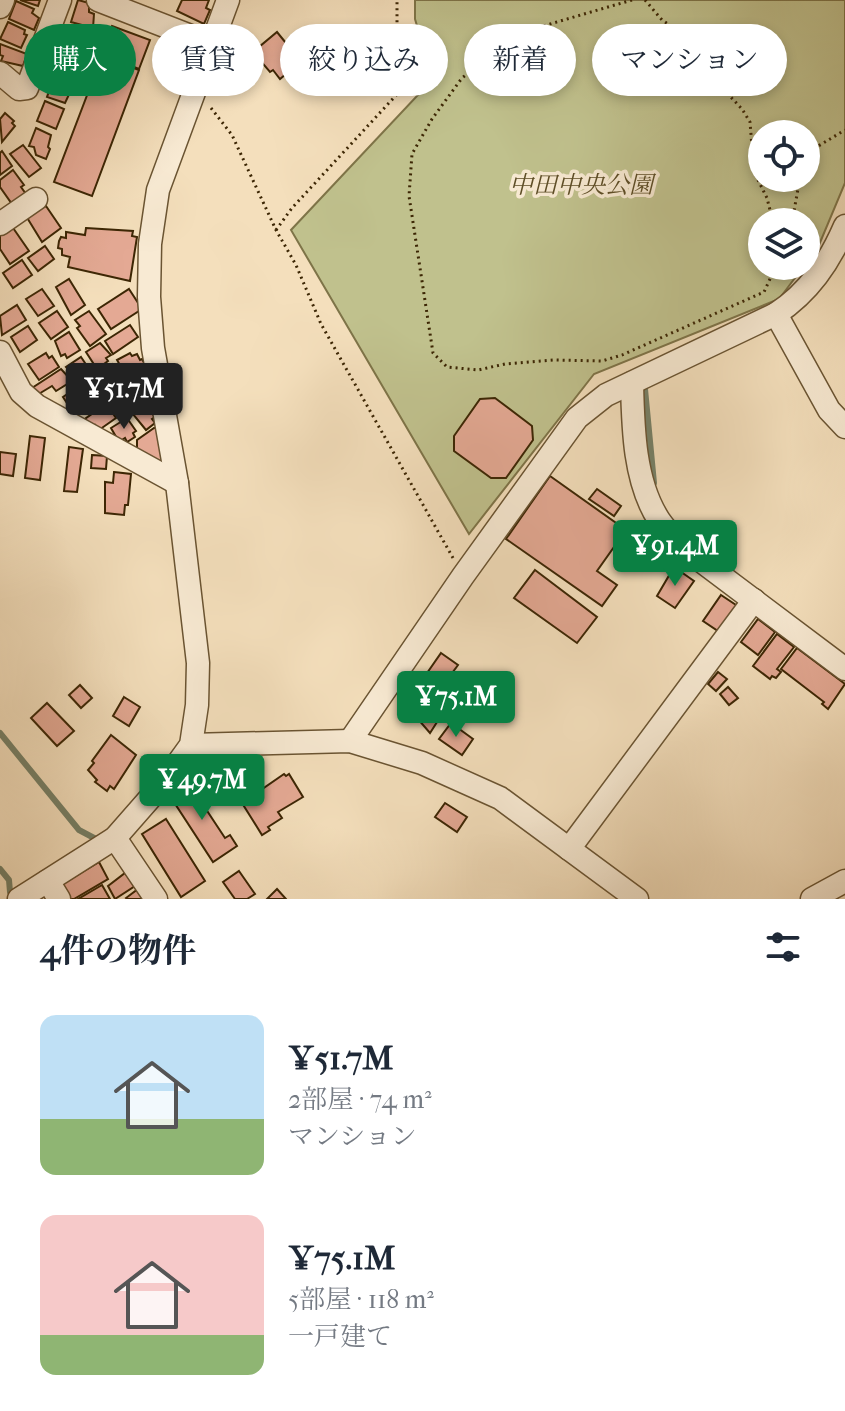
<!DOCTYPE html>
<html lang="ja">
<head>
<meta charset="utf-8">
<style>
	body { margin:0; font-family:"IM FELL French Canon","Noto Serif JP",serif; background:#f2f2f3; color:#1f2937; height:100vh; display:flex; flex-direction:column; font-size:30px; white-space:nowrap }
	* { box-sizing:border-box; margin:0 }
	p { font-size:26px; color:#747a83 }
	.icon { flex:none; width:44px; height:44px; fill:none; stroke:currentColor; stroke-width:2; stroke-linecap:round; stroke-linejoin:round }
	.map { position:relative; height:899px; overflow:hidden }
	.drawer { display:flex; flex-direction:column; background:#fff; flex:1 }
	.drawer>* { flex:none }
	.hud { position:absolute; left:24px; top:24px; width:798px; height:72px; display:flex; gap:16px }
	.controls { position:absolute; left:748px; top:120px; display:grid; gap:16px }
	.controls a { display:grid; place-items:center; width:72px; height:72px; border-radius:50%; background:#fff; box-shadow:0 4px 12px #0003; font-size:40px }
	.price { position:absolute; translate:-50% -68px; padding:0 18px; border-radius:8px; background:#0b8043; color:#fff; font-size:26px; line-height:52px; filter:drop-shadow(0 2px 4px #0008) }
	.price::after { content:''; position:absolute; left:50%; top:48px; width:24px; height:18px; margin-left:-12px; background:inherit; clip-path:polygon(0 0,100% 0,50% 100%) }
	.price.current { background:#222; color:#fff }
	ul { padding:0; list-style:none }
	li { display:flex; align-items:center; gap:24px; height:200px; padding:0 40px }
	li span { display:grid; place-items:center; flex:none; width:224px; height:160px; border-radius:16px; color:#555 }
	li>.icon { margin-inline-start:auto }
	span .icon { width:96px; height:96px; fill:#fffc; stroke-width:1 }
	li b { font-size:34px }
	h2 { display:flex; justify-content:space-between; align-items:center; height:96px; padding:0 40px; font-size:34px }
	.chip { padding:0 28px; border-radius:36px; background:#fff; box-shadow:0 4px 12px #0003; font-size:28px; line-height:72px }
	.chip.current { background:#0b8043; color:#fff }
	.map>svg:first-child { display:block }
	.green { fill:#c0c18d; stroke:#7e7448; stroke-width:2; fill-rule:evenodd }
	.lines { fill:none; stroke-linecap:round; stroke-linejoin:round }
	.stream { stroke:#768168; stroke-width:6 }
	.building { fill:#e4a994; stroke:#3c2604; stroke-width:2 }
	.minor-casing { stroke:#6a5432; stroke-width:25 }
	.path { stroke:#3c2604; stroke-width:3; stroke-dasharray:2 4; stroke-linecap:butt }
	.minor { stroke:#f8ead3; stroke-width:22 }
	.labels { text-anchor:middle; stroke-width:7; stroke-linejoin:round; paint-order:stroke }
	.park-label { font-size:24px; font-style:italic; fill:#5d4d26; stroke:#f8ead3 }
</style>
</head>
<body>
<div class="map">
<svg width="845" height="899" viewBox="0 0 845 899">
	<rect width="100%" height="100%" fill="#f4dfbc"/>
	<filter id="stains"><feTurbulence type="fractalNoise" baseFrequency=".0025" numOctaves="4"/><feColorMatrix values="0 0 0 0 .2 0 0 0 0 .09 0 0 0 0 .02 0 0 0 .5 -.17"/></filter>
	<radialGradient id="worn" r=".72"><stop offset=".6" stop-color="#630" stop-opacity="0"/><stop offset="1" stop-color="#630" stop-opacity=".3"/></radialGradient>
	<path class="green" d="M415,0H845V183L819,245L806,263V222H762V266H804L779,299L594,374L469,534L291,230L433,79L415,19ZM762,134H806V178H762Z"/>
	<g class="lines">
		<g class="stream">
			<polyline points="645,389 654,483"/>
			<polyline points="0,733 79,830 96,839"/>
			<polyline points="0,869 9,880 10,892"/>
		</g>
	</g>
	<g class="building">
		<polygon points="20,0 40,0 38,6"/>
		<polygon points="78,0 89,3 89,12 94,14 93,28 71,22"/>
		<polygon points="182,0 209,0 206,8 210,10 204,24 177,11"/>
		<polygon points="16,1 34,9 32,13 39,18 34,30 9,19"/>
		<polygon points="8,22 25,30 24,34 27,35 21,48 0,39"/>
		<polygon points="72,25 90,31 89,35 91,36 83,53 65,47"/>
		<polygon points="112,26 150,40 139,69 101,54"/>
		<polygon points="277,32 307,69 301,75 298,71 289,78 286,74 280,79 273,70 270,72 253,52"/>
		<polygon points="0,44 27,54 23,66 1,61 3,56 0,55"/>
		<polygon points="64,50 81,56 81,67 78,66 74,78 56,72"/>
		<polygon points="102,56 139,70 92,196 54,182"/>
		<polygon points="55,75 72,81 71,85 73,86 65,103 47,97"/>
		<polygon points="45,101 64,109 56,129 37,121"/>
		<polygon points="5,113 14,121 12,123 15,126 2,142 0,119"/>
		<polygon points="36,128 51,135 48,147 50,149 46,159 36,155 34,147 29,146"/>
		<polygon points="23,145 41,168 29,177 10,154"/>
		<polygon points="2,151 12,166 0,175 0,153"/>
		<polygon points="13,170 24,185 21,187 26,194 12,204 0,187 0,180"/>
		<polygon points="46,206 61,228 42,242 26,216"/>
		<polygon points="11,225 29,251 10,264 0,249 0,232"/>
		<polygon points="86,228 133,231 132,236 137,237 130,281 68,267 70,257 62,255 62,249 58,248 59,241 61,237 66,238 66,232 85,235"/>
		<polygon points="45,246 54,259 38,271 28,258"/>
		<polygon points="22,260 32,275 13,288 3,273"/>
		<polygon points="69,279 85,305 71,315 56,287"/>
		<polygon points="42,289 54,306 38,316 26,299"/>
		<polygon points="129,289 142,309 111,329 98,309"/>
		<polygon points="17,305 26,320 2,335 0,316"/>
		<polygon points="57,311 68,327 51,339 39,323"/>
		<polygon points="89,311 106,334 90,346 77,328 80,326 75,320"/>
		<polygon points="130,325 138,337 113,354 105,341"/>
		<polygon points="28,326 37,340 20,352 11,337"/>
		<polygon points="69,332 80,350 67,358 65,354 61,356 55,341"/>
		<polygon points="100,343 111,355 106,358 108,361 97,369 86,352"/>
		<polygon points="46,353 49,358 52,356 59,367 39,380 28,364"/>
		<polygon points="130,353 132,356 137,354 140,360 142,359 147,368 128,379 117,360"/>
		<polygon points="81,357 91,372 80,379 74,370 71,373 66,367"/>
		<polygon points="112,364 126,387 114,394 100,371"/>
		<polygon points="61,369 72,381 56,391 52,386 37,395 32,388"/>
		<polygon points="95,375 109,397 96,405 82,383"/>
		<polygon points="141,382 150,396 126,410 118,396"/>
		<polygon points="76,388 80,389 87,400 84,402 87,406 74,414 63,397"/>
		<polygon points="495,398 532,426 533,440 506,478 491,478 454,451 454,436 480,399"/>
		<polygon points="109,402 117,413 114,415 116,418 99,430 95,425 90,429 82,421"/>
		<polygon points="144,403 155,417 152,419 155,423 146,430 132,413"/>
		<polygon points="127,418 136,431 133,433 135,437 127,442 125,438 119,442 111,428"/>
		<polygon points="154,428 161,428 165,462 162,466 147,457 146,453 137,453 137,440"/>
		<polygon points="30,436 45,438 40,480 25,478"/>
		<polygon points="69,447 83,449 77,492 64,491"/>
		<polygon points="0,452 16,454 13,476 0,474"/>
		<polygon points="92,455 107,456 106,469 91,468"/>
		<polygon points="114,472 131,474 128,505 125,505 124,515 105,513 105,482 113,483"/>
		<polygon points="550,476 626,530 597,571 617,585 602,606 506,539"/>
		<polygon points="597,489 621,506 614,516 589,499"/>
		<polygon points="674,567 694,581 675,608 657,596"/>
		<polygon points="535,570 597,617 577,643 514,598"/>
		<polygon points="721,595 739,607 721,633 703,621"/>
		<polygon points="758,619 775,632 758,655 741,642"/>
		<polygon points="777,634 794,647 777,669 781,672 776,678 772,676 770,679 753,666"/>
		<polygon points="797,648 845,684 828,709 822,704 824,702 781,669"/>
		<polygon points="441,653 458,665 441,688 425,676"/>
		<polygon points="718,672 727,679 716,691 708,684"/>
		<polygon points="408,683 416,689 414,694 441,711 437,717 439,719 430,733 418,719 415,721 400,711 409,697 402,692"/>
		<polygon points="80,685 92,698 81,708 69,695"/>
		<polygon points="728,687 738,698 729,705 720,694"/>
		<polygon points="124,697 140,707 129,726 113,716"/>
		<polygon points="47,703 74,731 57,746 31,718"/>
		<polygon points="451,723 473,739 462,755 439,739"/>
		<polygon points="111,735 136,755 114,789 110,786 107,791 95,782 97,780 88,770 94,763 92,761"/>
		<polygon points="230,758 242,777 230,784 219,765"/>
		<polygon points="284,774 286,776 289,774 303,797 278,812 282,818 268,827 270,830 262,835 242,803"/>
		<polygon points="194,780 201,791 196,794 225,838 230,835 237,846 213,862 170,796"/>
		<polygon points="445,803 467,817 457,832 435,817"/>
		<polygon points="166,819 205,881 181,897 142,834"/>
		<polygon points="99,862 108,879 74,899 70,899 61,885"/>
		<polygon points="239,871 255,894 247,899 235,899 223,882"/>
		<polygon points="125,873 135,886 115,899 108,886"/>
		<polygon points="102,885 110,899 78,899"/>
		<polygon points="138,889 145,899 127,899 126,898"/>
		<polygon points="277,889 286,899 267,899"/>
	</g>
	<g class="lines">
		<g class="minor-casing">
			<g id="minor">
				<polyline points="98,0 211,44"/>
				<polyline points="0,7 3,0"/>
				<polyline points="0,73 19,89 27,88 60,0"/>
				<polyline points="0,224 36,199"/>
				<polyline points="776,314 829,410 845,427"/>
				<polyline points="0,352 21,392 37,406 177,483"/>
				<path d="M632,383C633,427 634,482 659,520C665,529 673,537 680,545L845,669"/>
				<path d="M350,741L463,576L577,418L606,395L776,314C809,292 829,263 845,226"/>
				<polyline points="191,745 350,741 422,763 500,798 637,899"/>
				<polyline points="115,838 156,899"/>
				<polyline points="569,849 754,600"/>
				<polyline points="48,881 59,899"/>
				<polyline points="19,899 115,838 165,781 191,745 197,705 198,663 177,483 153,348 149,297 150,244 158,190 228,0"/>
				<polyline points="812,899 845,881"/>
			</g>
		</g>
		<g class="path">
			<polyline points="632,0 533,29 493,54 462,78 432,119 412,154 409,196 433,353 447,367 478,370 505,364 554,360 602,361 622,355 764,292 776,266"/>
			<polyline points="645,0 662,20 690,39 713,78 742,109 750,122 754,172 767,198 773,222"/>
			<polyline points="211,108 232,135 276,230 296,265 321,324 453,558"/>
			<polyline points="806,158 815,148 845,130"/>
			<polyline points="792,222 800,178"/>
			<polyline points="276,230 292,208 412,78 415,68 397,27 397,0"/>
		</g>
		<use href="#minor" class="minor"/>
	</g>
	<g class="labels">
		<g class="park-label">
			<text x="581" y="193">中田中央公園</text>
		</g>
	</g>
	<rect width="100%" height="100%" filter="url(#stains)"/>
	<rect width="100%" height="100%" fill="url(#worn)"/>
</svg>
<div class="controls">
<a><svg class="icon" aria-label="locate" viewBox="0 0 24 24"><circle cx="12" cy="12" r="6"/><path d="M12 2v4M12 18v4M2 12h4M18 12h4"/></svg></a>
<a><svg class="icon" aria-label="layers" viewBox="0 0 24 24"><path d="M12 4l9 5-9 5-9-5zM3 14l9 5 9-5"/></svg></a>
</div>
<b class="price current" style="left:124px;top:431px">¥51.7M</b>
<b class="price" style="left:675px;top:588px">¥91.4M</b>
<b class="price" style="left:456px;top:739px">¥75.1M</b>
<b class="price" style="left:202px;top:822px">¥49.7M</b>
<div class="hud">
<a class="chip current">購入</a>
<a class="chip">賃貸</a>
<a class="chip">絞り込み</a>
<a class="chip">新着</a>
<a class="chip">マンション</a>
</div>
</div>
<section class="drawer">
<h2>4件の物件<svg class="icon" aria-label="filters" viewBox="0 0 24 24"><path d="M4 7h16M4 17h16"/><circle cx="9" cy="7" r="2"/><circle cx="15" cy="17" r="2"/></svg></h2>
<ul>
<li><span style="background:linear-gradient(#bfe0f5 65%,#8fb573 0)"><svg class="icon" aria-label="home" viewBox="0 0 24 24"><path d="M3 11l9-7 9 7M6 9v11h12V9"/></svg></span><div><b>¥51.7M</b><p>2部屋 · 74 m²</p><p>マンション</p></div></li>
<li><span style="background:linear-gradient(#f6c9c9 75%,#8fb573 0)"><svg class="icon" aria-label="home" viewBox="0 0 24 24"><path d="M3 11l9-7 9 7M6 9v11h12V9"/></svg></span><div><b>¥75.1M</b><p>5部屋 · 118 m²</p><p>一戸建て</p></div></li>
</ul>
</section>
</body>
</html>
